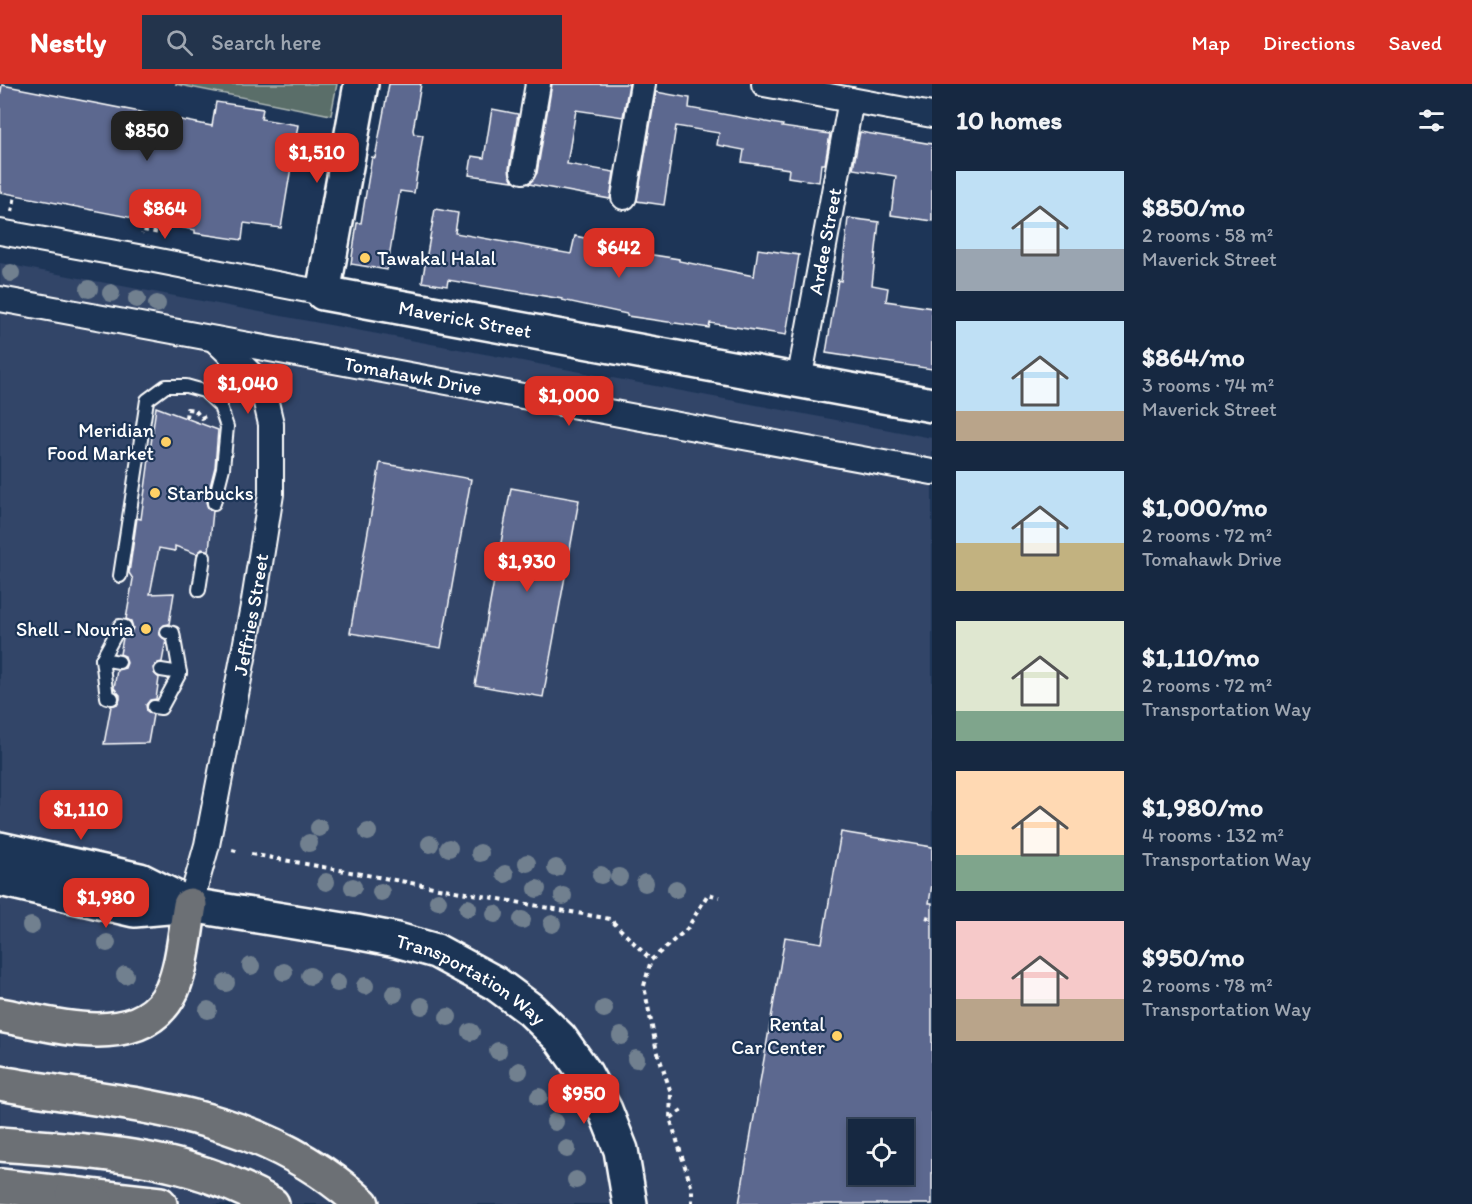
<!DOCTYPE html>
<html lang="en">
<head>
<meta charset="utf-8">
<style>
	body { margin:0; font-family:Itim,sans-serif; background:#23344c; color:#f1f3f6; height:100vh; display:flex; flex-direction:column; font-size:22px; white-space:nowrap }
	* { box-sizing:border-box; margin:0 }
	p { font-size:20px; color:#9ea6b1 }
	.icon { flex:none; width:33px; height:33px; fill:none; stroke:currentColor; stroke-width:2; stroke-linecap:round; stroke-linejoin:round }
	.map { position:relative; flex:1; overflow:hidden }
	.details { display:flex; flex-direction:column; background:#162841; width:540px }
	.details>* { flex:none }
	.controls { position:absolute; left:848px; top:1035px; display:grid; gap:12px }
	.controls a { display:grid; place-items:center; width:66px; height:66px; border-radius:0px; background:#162841; box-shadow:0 3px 9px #0003,0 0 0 2px #35445a; font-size:30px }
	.price { position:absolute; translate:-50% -51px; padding:0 14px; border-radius:12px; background:#d93025; color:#fff; font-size:20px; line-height:39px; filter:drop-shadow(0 2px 3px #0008) }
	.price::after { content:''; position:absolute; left:50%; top:36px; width:18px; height:14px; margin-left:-9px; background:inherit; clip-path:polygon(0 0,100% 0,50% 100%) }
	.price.active { background:#222; color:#fff }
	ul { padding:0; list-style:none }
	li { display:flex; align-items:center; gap:18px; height:150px; padding:0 24px }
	li span { display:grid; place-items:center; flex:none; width:168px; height:120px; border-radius:0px; color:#555 }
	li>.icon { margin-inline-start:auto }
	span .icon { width:72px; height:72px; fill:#fffc; stroke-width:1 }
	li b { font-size:26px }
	h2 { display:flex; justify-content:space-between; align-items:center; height:72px; padding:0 24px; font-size:26px }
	header { display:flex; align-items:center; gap:36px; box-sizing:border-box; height:84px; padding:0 30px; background:#d93025; color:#fff }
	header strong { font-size:28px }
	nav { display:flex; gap:33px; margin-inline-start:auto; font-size:21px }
	.search { width:420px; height:54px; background:#23344c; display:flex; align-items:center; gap:15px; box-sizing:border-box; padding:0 21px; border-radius:0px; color:#9ea6b1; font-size:22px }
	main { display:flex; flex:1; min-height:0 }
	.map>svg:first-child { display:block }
	.built { fill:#304468; fill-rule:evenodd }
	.green { fill:#5a6e69; stroke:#acb6b4; stroke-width:1.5 }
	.building { fill:#5c678f; stroke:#fff; stroke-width:1.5; fill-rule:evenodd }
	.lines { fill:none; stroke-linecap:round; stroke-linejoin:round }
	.service-casing { stroke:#fff; stroke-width:16 }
	.minor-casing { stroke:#fff; stroke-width:28 }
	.secondary-casing { stroke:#fff; stroke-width:38 }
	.primary-casing { stroke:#fff; stroke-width:38 }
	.motorway-casing { stroke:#fff; stroke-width:38 }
	.path { stroke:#fff; stroke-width:4; stroke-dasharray:4.5 4.5; stroke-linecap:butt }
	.service { stroke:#1d3557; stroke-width:12 }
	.minor { stroke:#1d3557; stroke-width:24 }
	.secondary { stroke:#1d3557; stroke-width:33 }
	.primary { stroke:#6c6f75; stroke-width:33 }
	.motorway { stroke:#6c6f75; stroke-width:33 }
	.tree { fill:#71808f }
	.poi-dot { fill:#ffd166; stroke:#1d3557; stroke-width:2 }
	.labels { text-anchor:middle; stroke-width:4.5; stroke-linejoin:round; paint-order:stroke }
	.street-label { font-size:20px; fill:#fff; stroke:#1d3557 }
	.poi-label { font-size:20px; fill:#fff; stroke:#1d3557; text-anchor:end }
</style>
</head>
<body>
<header>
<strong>Nestly</strong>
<div class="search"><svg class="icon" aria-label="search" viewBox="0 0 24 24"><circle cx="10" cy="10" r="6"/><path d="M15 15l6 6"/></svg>Search here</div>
<nav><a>Map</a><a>Directions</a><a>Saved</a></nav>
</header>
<main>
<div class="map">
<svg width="932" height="1120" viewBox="0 0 932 1120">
	<rect width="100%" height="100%" fill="#1d3557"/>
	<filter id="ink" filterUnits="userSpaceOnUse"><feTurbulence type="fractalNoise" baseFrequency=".0167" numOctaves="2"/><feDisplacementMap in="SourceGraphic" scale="12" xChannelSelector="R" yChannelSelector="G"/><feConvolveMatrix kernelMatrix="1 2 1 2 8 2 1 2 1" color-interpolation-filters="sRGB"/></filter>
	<g filter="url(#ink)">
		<path class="built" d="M0,179L932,354V1120H0ZM858,1046H903V1090H858Z"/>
		<polygon class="green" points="175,0 337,0 331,31"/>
		<g class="building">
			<polygon points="389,0 421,0 413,46 414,50 423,51 414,109 400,107 387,186 351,180 357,139 361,139 372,73 375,74"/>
			<polygon points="552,0 629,0 623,33 576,26 567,80 614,88 610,115 529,100 537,89"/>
			<polygon points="2,1 212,42 216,18 263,25 261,35 298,41 281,144 244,139 242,156 195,149 195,146 0,108 0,13"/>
			<polygon points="656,8 690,14 689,24 783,41 782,43 830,50 825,80 821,80 819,98 788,93 789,85 742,78 744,66 717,61 719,49 676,42 664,121 637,117"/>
			<polygon points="492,25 518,30 509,85 510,91 513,97 469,91 472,72 484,74"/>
			<polygon points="860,48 932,60 932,137 891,131 896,92 853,85"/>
			<polygon points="435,125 458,129 455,149 571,170 575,152 608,159 607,164 679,175 679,177 754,192 758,165 799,171 786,251 710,239 709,244 627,232 627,230 562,216 562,215 448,196 447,202 422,198"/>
			<polygon points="848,134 879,138 872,201 888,204 886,217 932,224 932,285 826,269 838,196 841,197"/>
			<polygon points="156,323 218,346 215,383 206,418 208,424 213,427 209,467 202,465 197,470 175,462 175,467 159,464 150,510 174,509 169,540 164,541 159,546 160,551 166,556 162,578 158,579 153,584 154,589 159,594 156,615 150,616 146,621 147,627 153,631 148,659 104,660 111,622 118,620 120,615 120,611 114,604 117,586 125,584 127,579 125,572 120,570 123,554 131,549 133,544 131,537 126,535 133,495 129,489 137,434 141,435"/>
			<polygon points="380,379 471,395 441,564 350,549"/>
			<polygon points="511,404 579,416 543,613 475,601"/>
			<path d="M841,748L932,763V800L929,819H932V1120H739L785,853L822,859ZM858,1046H903V1090H858Z"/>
		</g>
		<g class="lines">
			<g class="service-casing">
				<g id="service">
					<polyline points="120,492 147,316 166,302 186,302 204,307 220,322 227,343 223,384 214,419"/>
					<polyline points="199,506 204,473"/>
					<polyline points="102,575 119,578"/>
					<polyline points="161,586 180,589"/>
					<polyline points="112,614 107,613 102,575 120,542 125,543"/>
					<polyline points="154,623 161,624 180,589 173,549 167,548"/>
				</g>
			</g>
			<g class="minor-casing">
				<g id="minor">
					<polyline points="764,0 932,31"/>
					<polyline points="523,87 538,0"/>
					<polyline points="624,113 643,0"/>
					<polyline points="0,148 149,175 323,209"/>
					<path id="s1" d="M0,215L932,388"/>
					<path id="s2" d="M799,297L851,16"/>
					<path id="s3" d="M190,821L207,761L254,517L271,410V340L265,314L252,291L214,255"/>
				</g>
			</g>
			<g class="secondary-casing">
				<g id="secondary">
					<path id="s4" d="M361,0L323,209L932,321"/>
					<polyline points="0,765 140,796 190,821"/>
					<path id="s5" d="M0,795L134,826L190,821L356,848L397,856L436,867L495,899L530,925L560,954L585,989L605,1026L621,1066L630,1120"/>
				</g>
			</g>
			<g class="primary-casing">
				<g id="primary">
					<path d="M0,1060C97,1068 185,1070 272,1120"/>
					<polyline points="0,1102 160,1120"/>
				</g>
			</g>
			<g class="motorway-casing">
				<g id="motorway">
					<path d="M0,931C52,940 142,970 172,906C183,881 185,849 190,821"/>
					<path d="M0,999C133,1023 255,1023 362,1120"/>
					<polyline points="73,1110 97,1120"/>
				</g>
			</g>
			<g class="path">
				<polyline points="12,128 15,111"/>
				<polyline points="134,134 133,137 167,143 166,150 143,146 142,150"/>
				<polyline points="186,334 187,325 195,326 201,334 206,332"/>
				<polyline points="232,766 240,768"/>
				<polyline points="251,770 610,835 651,876"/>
				<polyline points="926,833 932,835"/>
				<polyline points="671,1034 682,1026"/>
				<polyline points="692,1120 692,1105 670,1034 671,1009 656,963 644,902 651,876 687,845 708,810 719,813"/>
			</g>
			<use href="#service" class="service"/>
			<use href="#minor" class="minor"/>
			<use href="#secondary" class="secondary"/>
			<use href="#primary" class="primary"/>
			<use href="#motorway" class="motorway"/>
		</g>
		<g class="tree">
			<circle cx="11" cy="189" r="9"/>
			<circle cx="89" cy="205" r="9"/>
			<circle cx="111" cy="209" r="9"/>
			<circle cx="137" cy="215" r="9"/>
			<circle cx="157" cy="220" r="9"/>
			<circle cx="319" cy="744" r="9"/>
			<circle cx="368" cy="748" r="9"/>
			<circle cx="309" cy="759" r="9"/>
			<circle cx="430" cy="760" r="9"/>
			<circle cx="449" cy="764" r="9"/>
			<circle cx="480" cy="769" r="9"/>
			<circle cx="527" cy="779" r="9"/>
			<circle cx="556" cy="784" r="9"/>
			<circle cx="505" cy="790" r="9"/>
			<circle cx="601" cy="791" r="9"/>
			<circle cx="619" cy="793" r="9"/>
			<circle cx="326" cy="798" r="9"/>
			<circle cx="645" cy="799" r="9"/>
			<circle cx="353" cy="803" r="9"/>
			<circle cx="537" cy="805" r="9"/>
			<circle cx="676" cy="805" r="9"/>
			<circle cx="381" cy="808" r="9"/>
			<circle cx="563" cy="812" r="9"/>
			<circle cx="438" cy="817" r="9"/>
			<circle cx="468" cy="824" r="9"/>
			<circle cx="495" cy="830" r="9"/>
			<circle cx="522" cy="836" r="9"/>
			<circle cx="552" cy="840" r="9"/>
			<circle cx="31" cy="842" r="9"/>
			<circle cx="107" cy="859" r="9"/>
			<circle cx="251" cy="882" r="9"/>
			<circle cx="284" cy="888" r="9"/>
			<circle cx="125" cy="891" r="9"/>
			<circle cx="310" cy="892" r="9"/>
			<circle cx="226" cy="899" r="9"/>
			<circle cx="337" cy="899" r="9"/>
			<circle cx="365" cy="902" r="9"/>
			<circle cx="394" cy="910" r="9"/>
			<circle cx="422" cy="922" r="9"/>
			<circle cx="604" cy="925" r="9"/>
			<circle cx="208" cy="926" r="9"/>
			<circle cx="448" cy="933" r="9"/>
			<circle cx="471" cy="948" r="9"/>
			<circle cx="621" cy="952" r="9"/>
			<circle cx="498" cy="967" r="9"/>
			<circle cx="636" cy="975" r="9"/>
			<circle cx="519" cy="987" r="9"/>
			<circle cx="539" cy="1013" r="9"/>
			<circle cx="555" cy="1038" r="9"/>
			<circle cx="567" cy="1065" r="9"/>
			<circle cx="576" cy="1096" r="9"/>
		</g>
	</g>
	<g class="poi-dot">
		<circle cx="365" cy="174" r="6"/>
		<circle cx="166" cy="358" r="6"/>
		<circle cx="155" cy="409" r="6"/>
		<circle cx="146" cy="545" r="6"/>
		<circle cx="837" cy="952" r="6"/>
	</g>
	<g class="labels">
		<g class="street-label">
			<text dy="7" stroke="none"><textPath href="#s2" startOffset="142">Ardee Street</textPath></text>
			<text dy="7" stroke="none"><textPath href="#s4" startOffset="357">Maverick Street</textPath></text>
			<text dy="7" stroke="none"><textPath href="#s1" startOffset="420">Tomahawk Drive</textPath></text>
			<text dy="7" stroke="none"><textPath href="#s3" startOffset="297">Jeffries Street</textPath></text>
			<text dy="7" stroke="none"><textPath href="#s5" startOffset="488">Transportation Way</textPath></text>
		</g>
		<g class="poi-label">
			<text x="377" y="181" text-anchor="start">Tawakal Halal</text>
			<text x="154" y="353">Meridian<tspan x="154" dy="23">Food Market</tspan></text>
			<text x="167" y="416" text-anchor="start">Starbucks</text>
			<text x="134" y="552">Shell - Nouria</text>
			<text x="825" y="947">Rental<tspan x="825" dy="23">Car Center</tspan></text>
		</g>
	</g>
</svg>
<div class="controls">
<a><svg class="icon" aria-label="locate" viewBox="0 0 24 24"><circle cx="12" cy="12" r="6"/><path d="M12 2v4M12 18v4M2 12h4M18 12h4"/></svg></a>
</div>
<b class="price active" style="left:147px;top:78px">$850</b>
<b class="price" style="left:317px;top:100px">$1,510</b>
<b class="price" style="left:165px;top:156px">$864</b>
<b class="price" style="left:619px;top:195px">$642</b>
<b class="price" style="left:248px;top:331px">$1,040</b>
<b class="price" style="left:569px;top:343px">$1,000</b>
<b class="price" style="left:527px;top:509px">$1,930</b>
<b class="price" style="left:81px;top:757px">$1,110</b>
<b class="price" style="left:106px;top:845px">$1,980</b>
<b class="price" style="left:584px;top:1041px">$950</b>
</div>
<section class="details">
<h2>10 homes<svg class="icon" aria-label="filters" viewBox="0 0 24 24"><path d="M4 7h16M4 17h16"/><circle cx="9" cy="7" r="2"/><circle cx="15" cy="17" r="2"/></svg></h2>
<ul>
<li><span style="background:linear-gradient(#bfe0f5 65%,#9aa5b1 0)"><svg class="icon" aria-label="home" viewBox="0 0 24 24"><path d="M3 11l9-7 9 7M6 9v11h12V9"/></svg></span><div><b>$850/mo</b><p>2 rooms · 58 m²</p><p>Maverick Street</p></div></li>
<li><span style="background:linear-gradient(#bfe0f5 75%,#b9a48a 0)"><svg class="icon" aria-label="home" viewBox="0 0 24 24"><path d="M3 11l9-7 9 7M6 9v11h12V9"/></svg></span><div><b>$864/mo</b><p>3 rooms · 74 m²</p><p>Maverick Street</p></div></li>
<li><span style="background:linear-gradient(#bfe0f5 60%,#c2b280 0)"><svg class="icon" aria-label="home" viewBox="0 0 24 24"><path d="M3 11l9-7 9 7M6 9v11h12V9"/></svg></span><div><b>$1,000/mo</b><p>2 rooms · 72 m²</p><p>Tomahawk Drive</p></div></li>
<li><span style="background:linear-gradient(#dfe7d0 75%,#7fa58c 0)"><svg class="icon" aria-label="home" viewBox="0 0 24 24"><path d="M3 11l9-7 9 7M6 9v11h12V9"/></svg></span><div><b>$1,110/mo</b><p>2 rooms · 72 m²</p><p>Transportation Way</p></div></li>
<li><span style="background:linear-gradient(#ffd9b3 70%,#7fa58c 0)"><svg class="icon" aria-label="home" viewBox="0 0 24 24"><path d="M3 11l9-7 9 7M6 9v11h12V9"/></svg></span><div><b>$1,980/mo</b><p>4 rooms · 132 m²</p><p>Transportation Way</p></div></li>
<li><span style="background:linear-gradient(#f6c9c9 65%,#b9a48a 0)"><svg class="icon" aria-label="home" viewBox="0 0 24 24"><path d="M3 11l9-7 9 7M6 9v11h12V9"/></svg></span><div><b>$950/mo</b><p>2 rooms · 78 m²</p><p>Transportation Way</p></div></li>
</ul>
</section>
</main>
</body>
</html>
